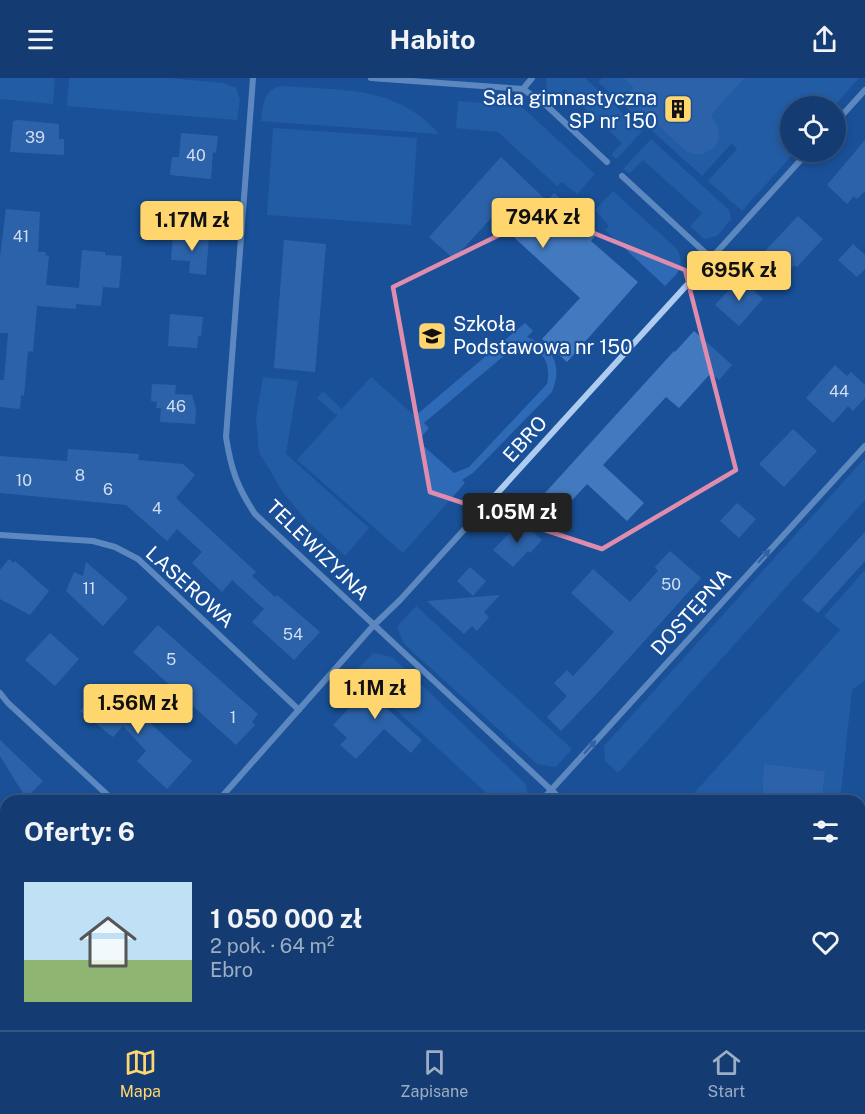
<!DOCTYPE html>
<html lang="pl">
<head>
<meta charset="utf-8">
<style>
	body { margin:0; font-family:"Public Sans",sans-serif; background:#1d4377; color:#f1f3f6; height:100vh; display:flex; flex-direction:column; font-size:22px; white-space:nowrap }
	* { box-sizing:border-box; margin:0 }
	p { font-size:20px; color:#9dadc4 }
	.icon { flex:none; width:33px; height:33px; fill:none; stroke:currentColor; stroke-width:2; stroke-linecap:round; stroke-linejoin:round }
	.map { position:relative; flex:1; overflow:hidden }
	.drawer { position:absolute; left:0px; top:717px; width:866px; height:236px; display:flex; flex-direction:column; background:#143c72; border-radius:18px 18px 0 0; box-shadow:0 3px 9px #0003,0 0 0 2px #335684 }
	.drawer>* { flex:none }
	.tools { position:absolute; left:780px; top:18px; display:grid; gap:12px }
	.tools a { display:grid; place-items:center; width:66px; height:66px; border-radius:50%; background:#143c72; box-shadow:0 3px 9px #0003,0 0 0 2px #335684; font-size:30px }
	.price { position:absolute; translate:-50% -51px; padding:0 14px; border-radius:6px; background:#ffd66e; color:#111; font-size:20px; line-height:39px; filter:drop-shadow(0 2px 3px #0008) }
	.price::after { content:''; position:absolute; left:50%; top:36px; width:18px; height:14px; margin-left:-9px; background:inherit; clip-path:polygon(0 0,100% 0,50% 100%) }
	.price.selected { background:#222; color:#fff }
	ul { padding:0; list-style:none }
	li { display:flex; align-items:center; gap:18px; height:150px; padding:0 24px }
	li span { display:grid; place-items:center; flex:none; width:168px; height:120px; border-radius:0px; color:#555 }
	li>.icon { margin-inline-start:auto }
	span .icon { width:72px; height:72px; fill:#fffc; stroke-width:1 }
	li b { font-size:26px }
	h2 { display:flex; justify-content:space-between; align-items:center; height:72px; padding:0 24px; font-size:26px }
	header { display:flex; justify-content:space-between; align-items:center; height:78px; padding:0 24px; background:#143c72; font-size:27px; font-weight:700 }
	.tab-bar { display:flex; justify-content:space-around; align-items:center; height:84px; border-top:2px solid #335684; background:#143c72; font-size:16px; color:#9dadc4 }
	.tab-bar a { display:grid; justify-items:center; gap:3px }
	.tab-bar .selected { color:#ffd66e }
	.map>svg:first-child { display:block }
	.green { fill:#2e6ab5; fill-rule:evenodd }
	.building { fill:#4379bf }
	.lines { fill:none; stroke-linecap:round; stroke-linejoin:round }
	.street { stroke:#aeccf0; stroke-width:6 }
	.oneway { fill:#4e7bb7 }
	.marked { fill:none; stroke:#e08cad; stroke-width:4.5; stroke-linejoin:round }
	.labels { text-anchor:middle; stroke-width:4.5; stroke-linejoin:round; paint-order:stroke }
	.number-label { font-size:16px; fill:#d0deef }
	.poi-label { font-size:20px; fill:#fff; stroke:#1a5098; text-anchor:end }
	.street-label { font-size:20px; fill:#fff; stroke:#1a5098 }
</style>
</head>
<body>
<header><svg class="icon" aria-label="menu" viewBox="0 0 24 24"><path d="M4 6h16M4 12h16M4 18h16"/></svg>Habito<svg class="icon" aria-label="share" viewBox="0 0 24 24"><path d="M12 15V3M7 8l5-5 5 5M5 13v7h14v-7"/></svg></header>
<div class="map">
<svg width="865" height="952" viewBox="0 0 865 952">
	<rect width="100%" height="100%" fill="#1a5098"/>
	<g class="green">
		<polygon points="0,0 55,0 53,26 0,21"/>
		<polygon points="69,0 168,0 224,5 236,10 240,22 237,42 67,28"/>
		<polygon points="546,0 585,0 642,53 617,81 611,77 622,65 564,11 553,23 547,14"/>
		<polygon points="602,0 859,0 834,28 790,28 790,74 795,74 742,133 708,103 737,71 732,65 702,98 598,4"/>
		<path d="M283,8C343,13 396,7 439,56L261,43C263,26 264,10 283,8Z"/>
		<polygon points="458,23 519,28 524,31 595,96 577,116 562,104 557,108 498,54 456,50"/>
		<polygon points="273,50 417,60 411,147 267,137"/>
		<polygon points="651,61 729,132 731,141 717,158 704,161 690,148 702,135 643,82 630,95 623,91"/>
		<path d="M613,113L677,171C686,189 678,195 665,208L605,152L609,148L595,132Z"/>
		<path d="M525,245L533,253L527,259C553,269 563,287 552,314L473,395L462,402L465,405L403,475L297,382L338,336H335L317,320L323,313L341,330V332L371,299L415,338ZM517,267C541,268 552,283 547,306L469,389L454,395L418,363L429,350L424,345Z"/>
		<polygon points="263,299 298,303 286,376 369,450 345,478 305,441 284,416 259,374 256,340"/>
		<polygon points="865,380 865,422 618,695 605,683 604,668"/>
		<polygon points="865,492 865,602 852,612 840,723 822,723 825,693 765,687 761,723 687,723 840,552 824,538"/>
		<polygon points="416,528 572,671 556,689 537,686 404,566 397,549"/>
		<polygon points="373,575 392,579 526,706 528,721 526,723 495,723 355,594"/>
		<polygon points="860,808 865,813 865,865 860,865"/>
		<polygon points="6,886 6,933 0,939 0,893"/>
		<polygon points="349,946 388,946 388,947 383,952 344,952"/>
		<polygon points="727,947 805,946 805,947 804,952 727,952"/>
	</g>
	<g class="building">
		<polygon points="624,0 744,0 711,37 718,49 719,61 714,70 703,76 694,76 686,73 634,25 627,17 634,10"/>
		<polygon points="18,42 59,46 59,61 64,61 64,77 10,74 13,43"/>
		<polygon points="181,55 218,58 216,75 213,74 211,101 170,97 172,79 179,79"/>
		<polygon points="865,62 865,113 857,121 854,118 847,126 827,107"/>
		<polygon points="501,79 547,123 554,115 590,147 598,155 591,163 638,204 567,284 542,261 580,220 492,139 454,181 429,159"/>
		<polygon points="6,131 40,134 38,174 46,174 45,177 49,178 46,207 79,210 82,172 105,174 105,177 122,178 119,210 103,209 101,228 76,226 76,231 37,228 33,274 28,273 24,318 21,317 20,331 0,329 0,302 4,302 8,255 0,255 0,179"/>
		<polygon points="798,138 823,161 797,189 795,187 787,195 764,174"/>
		<polygon points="173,156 209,158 206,197 189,195 190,183 171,182"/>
		<polygon points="284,162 326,166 315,294 274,290"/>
		<polygon points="853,166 865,177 865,191 857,199 838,182"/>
		<polygon points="740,200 763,221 739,248 715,227"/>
		<polygon points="170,236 203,239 201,258 198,258 197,270 168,268"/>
		<polygon points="694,253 732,287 719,302 711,295 679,330 666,319 603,387 644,425 627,443 587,406 564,431 545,415 674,273 675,274"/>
		<polygon points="835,287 847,298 851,294 865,307 865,320 853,333 848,328 833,345 806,320"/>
		<polygon points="152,306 176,307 175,316 192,317 196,331 195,346 160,344 161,330 156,330 157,324 151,323"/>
		<polygon points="793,351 817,373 784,409 759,386"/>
		<polygon points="68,371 139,376 138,382 183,386 195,397 176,420 256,494 252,498 275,519 277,517 320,554 294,582 252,544 264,531 232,502 222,514 192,485 202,474 177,451 167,463 126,427 0,415 0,378 67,383"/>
		<polygon points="737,425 756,441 739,460 720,443"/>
		<polygon points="521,443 542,462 530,475 528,473 513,489 493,472"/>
		<polygon points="865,454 865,483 818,535 802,522"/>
		<polygon points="670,473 701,500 603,609 561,653 547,639 567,618 554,605 567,592 573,598 614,554 571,515 593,491 630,524 658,493 655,489"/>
		<polygon points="9,481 13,485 15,483 49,513 30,537 0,521 0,492"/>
		<polygon points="86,484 128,520 103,548 66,513 74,494 83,498"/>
		<polygon points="470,489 486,503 473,518 457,503"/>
		<polygon points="500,517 484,534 489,539 477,553 472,548 464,556 427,523"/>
		<polygon points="158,547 258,636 252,644 255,647 236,667 133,574"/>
		<polygon points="50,555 79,581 55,608 25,582"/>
		<polygon points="389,593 404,606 384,628 422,662 411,675 384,651 356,681 340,667 347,660 333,647 356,623 359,627"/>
		<polygon points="106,605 192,683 167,711 137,683 146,673 123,648 113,659 80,633"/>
		<polygon points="0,662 43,703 26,720 0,678"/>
		<polygon points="764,686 825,693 822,723 762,720"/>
	</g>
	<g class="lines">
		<g class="street">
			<path d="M253,0L226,359C231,391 237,409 255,436L563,723"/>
			<polyline points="371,0 523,11 547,28 607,84"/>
			<polyline points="523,11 532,0"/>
			<polyline points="836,44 865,12"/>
			<polyline points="622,98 712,181"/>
			<polyline points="0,457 93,463 115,469 138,481 299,632"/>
			<polyline points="0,615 8,625 114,723"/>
			<polyline points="218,723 373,548 400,522 808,74"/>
			<polyline points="541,723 865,368"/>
			<polyline points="9,952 14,946"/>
			<polyline points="331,952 336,946"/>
		</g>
	</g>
	<defs><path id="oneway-solid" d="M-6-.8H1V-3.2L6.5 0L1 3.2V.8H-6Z" transform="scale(1.5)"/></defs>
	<g class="oneway">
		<use href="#oneway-solid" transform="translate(764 478) rotate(-48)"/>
		<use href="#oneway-solid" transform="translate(590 669) rotate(-48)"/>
	</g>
	<path d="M0 0H865V952H0ZM544,135L685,192L736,392L602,471L430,414L393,209Z" fill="#1a5098" fill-opacity=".55" fill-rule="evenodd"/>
	<path class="marked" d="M544,135L685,192L736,392L602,471L430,414L393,209Z"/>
	<defs>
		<g id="building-square" transform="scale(1.5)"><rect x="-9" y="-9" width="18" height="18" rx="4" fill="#ffd66e" stroke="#1a5098"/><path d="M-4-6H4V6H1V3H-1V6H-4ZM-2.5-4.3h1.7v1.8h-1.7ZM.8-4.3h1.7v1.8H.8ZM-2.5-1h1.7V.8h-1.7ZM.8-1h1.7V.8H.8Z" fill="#111"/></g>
		<g id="school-square" transform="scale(1.5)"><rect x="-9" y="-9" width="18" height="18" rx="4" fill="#ffd66e" stroke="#1a5098"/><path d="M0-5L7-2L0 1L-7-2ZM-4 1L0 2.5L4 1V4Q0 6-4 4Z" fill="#111"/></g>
	</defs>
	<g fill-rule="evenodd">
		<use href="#building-square" x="678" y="31"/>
		<use href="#school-square" x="432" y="258"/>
	</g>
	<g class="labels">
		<g class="number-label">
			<text x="35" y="65">39</text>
			<text x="196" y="83">40</text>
			<text x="21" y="164">41</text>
			<text x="839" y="319">44</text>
			<text x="176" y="334">46</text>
			<text x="80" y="403">8</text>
			<text x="24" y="408">10</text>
			<text x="108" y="417">6</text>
			<text x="157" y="436">4</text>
			<text x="671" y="512">50</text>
			<text x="89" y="516">11</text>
			<text x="293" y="562">54</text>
			<text x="171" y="587">5</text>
			<text x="233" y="645">1</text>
		</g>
		<g class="poi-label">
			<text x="657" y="27">Sala gimnastyczna<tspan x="657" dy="23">SP nr 150</tspan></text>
			<text x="453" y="253" text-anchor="start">Szkoła<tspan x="453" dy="23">Podstawowa nr 150</tspan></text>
		</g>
		<g class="street-label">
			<text transform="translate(525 361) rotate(-48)" y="7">EBRO</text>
			<text transform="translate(318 472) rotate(44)" y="7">TELEWIZYJNA</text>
			<text transform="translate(190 509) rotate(42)" y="7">LASEROWA</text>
			<text transform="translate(691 534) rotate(-48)" y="7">DOSTĘPNA</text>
		</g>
	</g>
</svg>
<div class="tools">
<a><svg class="icon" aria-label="locate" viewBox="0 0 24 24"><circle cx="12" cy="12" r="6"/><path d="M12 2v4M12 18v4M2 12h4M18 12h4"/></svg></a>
</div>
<b class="price" style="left:543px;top:171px">794K zł</b>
<b class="price" style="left:192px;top:174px">1.17M zł</b>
<b class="price" style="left:739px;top:224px">695K zł</b>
<b class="price selected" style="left:517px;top:466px">1.05M zł</b>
<b class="price" style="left:375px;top:642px">1.1M zł</b>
<b class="price" style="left:138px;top:657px">1.56M zł</b>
<section class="drawer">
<h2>Oferty: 6<svg class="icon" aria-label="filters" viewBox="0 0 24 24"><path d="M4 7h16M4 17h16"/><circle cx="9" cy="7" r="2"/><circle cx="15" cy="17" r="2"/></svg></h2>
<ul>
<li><span style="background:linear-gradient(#bfe0f5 65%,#8fb573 0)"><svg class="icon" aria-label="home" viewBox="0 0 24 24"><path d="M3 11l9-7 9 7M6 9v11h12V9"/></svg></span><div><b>1 050 000 zł</b><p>2 pok. · 64 m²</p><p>Ebro</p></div><svg class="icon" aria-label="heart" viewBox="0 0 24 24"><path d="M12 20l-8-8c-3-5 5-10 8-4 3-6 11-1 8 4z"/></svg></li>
</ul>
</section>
</div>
<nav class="tab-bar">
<a class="selected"><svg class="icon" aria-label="map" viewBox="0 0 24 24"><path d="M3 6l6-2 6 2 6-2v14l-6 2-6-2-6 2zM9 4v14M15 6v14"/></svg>Mapa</a>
<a><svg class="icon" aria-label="saved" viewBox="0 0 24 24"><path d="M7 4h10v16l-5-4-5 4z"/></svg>Zapisane</a>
<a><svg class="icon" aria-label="home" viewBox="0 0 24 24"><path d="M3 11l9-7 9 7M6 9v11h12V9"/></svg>Start</a>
</nav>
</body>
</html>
